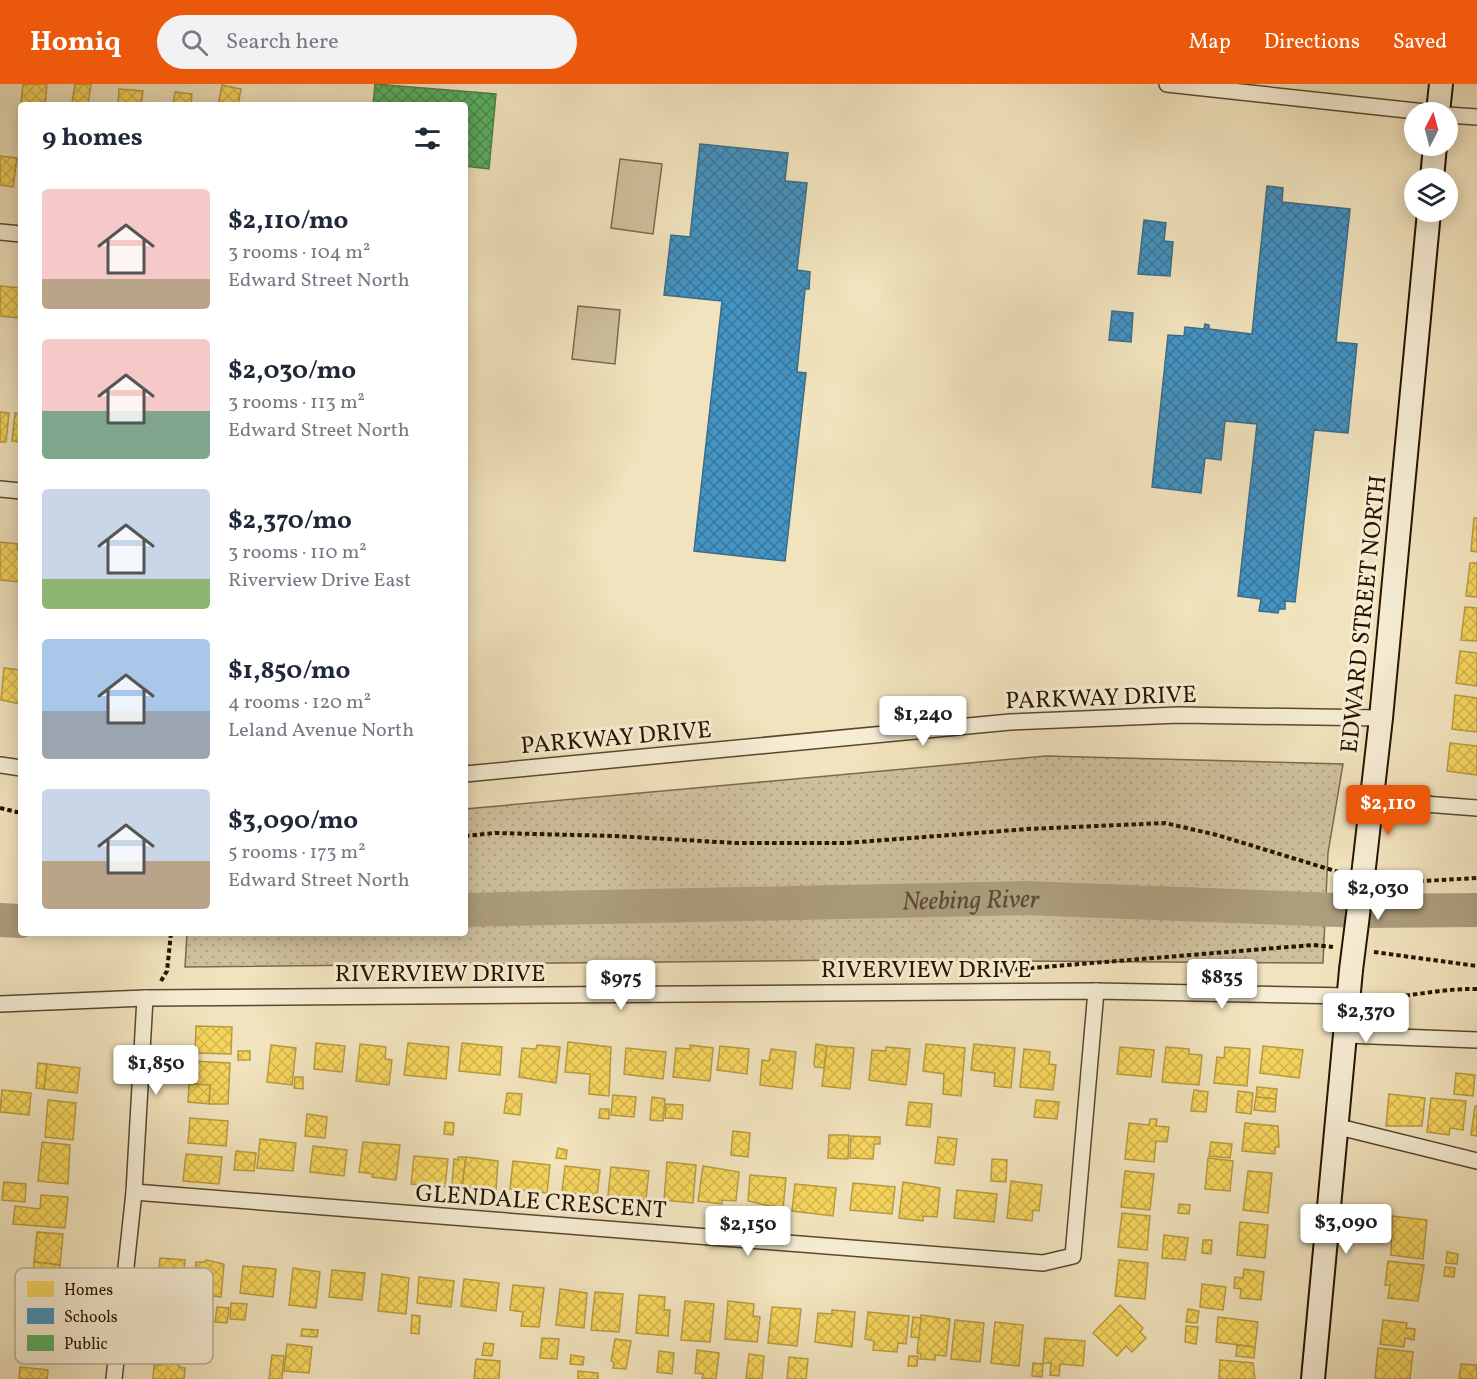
<!DOCTYPE html>
<html lang="en">
<head>
<meta charset="utf-8">
<style>
	body { margin:0; font-family:Vollkorn,serif; background:#f2f2f3; color:#1f2937; height:100vh; display:flex; flex-direction:column; font-size:22px; white-space:nowrap }
	* { box-sizing:border-box; margin:0 }
	p { font-size:20px; color:#747a83 }
	.icon { flex:none; width:33px; height:33px; fill:none; stroke:currentColor; stroke-width:2; stroke-linecap:round; stroke-linejoin:round }
	.map { position:relative; flex:1; overflow:hidden }
	.details { position:absolute; left:18px; top:18px; width:450px; height:834px; display:flex; flex-direction:column; background:#fff; border-radius:6px; box-shadow:0 3px 15px #0003 }
	.details>* { flex:none }
	.needle { width:39px; rotate:6deg }
	.controls { position:absolute; left:1404px; top:18px; display:grid; gap:12px }
	.controls a { display:grid; place-items:center; width:54px; height:54px; border-radius:50%; background:#fff; box-shadow:0 3px 15px #0003; font-size:30px }
	.price { position:absolute; translate:-50% -51px; padding:0 14px; border-radius:6px; background:#fff; color:#222; font-size:20px; line-height:39px; filter:drop-shadow(0 2px 3px #0008) }
	.price::after { content:''; position:absolute; left:50%; top:36px; width:18px; height:14px; margin-left:-9px; background:inherit; clip-path:polygon(0 0,100% 0,50% 100%) }
	.price.on { background:#ea580c; color:#fff }
	ul { padding:0; list-style:none }
	li { display:flex; align-items:center; gap:18px; height:150px; padding:0 24px }
	li span { display:grid; place-items:center; flex:none; width:168px; height:120px; border-radius:6px; color:#555 }
	li>.icon { margin-inline-start:auto }
	span .icon { width:72px; height:72px; fill:#fffc; stroke-width:1 }
	li b { font-size:26px }
	h2 { display:flex; justify-content:space-between; align-items:center; height:72px; padding:0 24px; font-size:26px }
	header { display:flex; align-items:center; gap:36px; box-sizing:border-box; height:84px; padding:0 30px; background:#ea580c; color:#fff }
	header strong { font-size:28px }
	nav { display:flex; gap:33px; margin-inline-start:auto; font-size:21px }
	.search { width:420px; height:54px; background:#f2f2f3; display:flex; align-items:center; gap:15px; box-sizing:border-box; padding:0 21px; border-radius:33px; color:#747a83; font-size:22px }
	.map>svg:first-child { display:block }
	.grass { fill:url(#grass-dots); stroke:#7b6a4e; stroke-width:1.5 }
	.park { fill:#cfc09d; stroke:#7b6a4e; stroke-width:1.5 }
	.homes { fill:url(#homes-cross-hatch); stroke:#b89b40; stroke-width:1.5 }
	.schools { fill:url(#schools-cross-hatch); stroke:#3b6d88; stroke-width:1.5 }
	.public { fill:url(#public-cross-hatch); stroke:#4b8044; stroke-width:1.5 }
	.lines { fill:none; stroke-linecap:round; stroke-linejoin:round }
	.river { stroke:#ac9d7d; stroke-width:34 }
	.minor-casing { stroke:#5a482f; stroke-width:18 }
	.secondary-casing { stroke:#271400; stroke-width:26 }
	.path { stroke:#271400; stroke-width:4; stroke-dasharray:4.5 3; stroke-linecap:butt }
	.minor { stroke:#f6edd4; stroke-width:15 }
	.secondary { stroke:#f6edd4; stroke-width:22 }
	.secondary-bridge-casing { stroke:#271400; stroke-width:26; stroke-linecap:butt }
	.secondary-bridge { stroke:#f6edd4; stroke-width:22 }
	.labels { text-anchor:middle; stroke-width:6; stroke-linejoin:round; paint-order:stroke }
	.street-label { font-size:24px; fill:#271400; stroke:#f6edd4 }
	.water-label { font-size:26px; font-style:italic; fill:#5c4b32; stroke:#f6edd4 }
	.key { fill:#f6edd4; stroke:#b8ac94; stroke-width:1.5 }
	.key-label { font-size:16px; fill:#271400 }
</style>
</head>
<body>
<header>
<strong>Homiq</strong>
<div class="search"><svg class="icon" aria-label="search" viewBox="0 0 24 24"><circle cx="10" cy="10" r="6"/><path d="M15 15l6 6"/></svg>Search here</div>
<nav><a>Map</a><a>Directions</a><a>Saved</a></nav>
</header>
<div class="map">
<svg width="1477" height="1295" viewBox="0 0 1477 1295">
	<defs>
		<pattern id="grass-dots" width="8" height="8" patternUnits="userSpaceOnUse" patternTransform="scale(1.5)"><rect width="8" height="8" fill="#cfc09d"/><path d="M2 2h.1M6 6h.1" fill="none" stroke="#b2a485" stroke-width="1.8" stroke-linecap="round"/></pattern>
		<pattern id="homes-cross-hatch" width="8" height="8" patternUnits="userSpaceOnUse" patternTransform="scale(1.5)"><rect width="8" height="8" fill="#f6d55c"/><path d="M0 0l8 8M0 8l8-8" fill="none" stroke="#d3b64e"/></pattern>
		<pattern id="schools-cross-hatch" width="8" height="8" patternUnits="userSpaceOnUse" patternTransform="scale(1.5)"><rect width="8" height="8" fill="#4393c3"/><path d="M0 0l8 8M0 8l8-8" fill="none" stroke="#38779c"/></pattern>
		<pattern id="public-cross-hatch" width="8" height="8" patternUnits="userSpaceOnUse" patternTransform="scale(1.5)"><rect width="8" height="8" fill="#5aae61"/><path d="M0 0l8 8M0 8l8-8" fill="none" stroke="#4a8c4e"/></pattern>
	</defs>
	<rect width="100%" height="100%" fill="#f1e3bd"/>
	<filter id="stains"><feTurbulence type="fractalNoise" baseFrequency=".00333" numOctaves="4"/><feColorMatrix values="0 0 0 0 .2 0 0 0 0 .09 0 0 0 0 .02 0 0 0 .5 -.17"/></filter>
	<radialGradient id="worn" r=".72"><stop offset=".6" stop-color="#630" stop-opacity="0"/><stop offset="1" stop-color="#630" stop-opacity=".3"/></radialGradient>
	<polygon class="grass" points="1046,672 1343,680 1328,769 1323,879 852,876 185,883 187,849 465,849 465,725"/>
	<g class="park">
		<polygon points="620,75 662,80 653,150 611,144"/>
		<polygon points="578,222 620,226 615,280 572,275"/>
	</g>
	<g class="homes">
		<polygon points="23,0 47,0 45,21 21,19"/>
		<polygon points="75,0 91,0 88,21 72,19"/>
		<polygon points="222,1 241,5 238,21 218,21"/>
		<polygon points="119,5 143,7 141,21 118,21"/>
		<polygon points="175,8 192,10 191,21 173,21"/>
		<polygon points="0,72 17,74 13,103 0,101"/>
		<polygon points="0,202 21,204 19,234 0,232"/>
		<polygon points="0,328 9,329 6,358 0,358"/>
		<polygon points="15,329 21,329 21,358 12,357"/>
		<polygon points="1474,434 1477,434 1477,468 1471,467"/>
		<polygon points="0,458 18,460 17,466 21,467 21,498 0,496"/>
		<polygon points="1470,479 1477,479 1477,513 1466,512"/>
		<polygon points="1465,523 1477,524 1477,557 1461,556"/>
		<polygon points="1460,567 1477,569 1477,602 1456,599"/>
		<polygon points="4,584 21,586 21,620 1,616"/>
		<polygon points="1455,611 1477,614 1477,648 1452,645"/>
		<polygon points="1450,659 1477,662 1477,691 1447,687"/>
		<polygon points="196,942 232,943 231,970 195,969"/>
		<polygon points="568,958 611,963 609,1012 589,1010 590,990 565,988"/>
		<polygon points="316,959 345,962 342,988 314,985"/>
		<polygon points="408,959 449,963 446,995 404,991"/>
		<polygon points="462,959 502,963 500,991 459,987"/>
		<polygon points="360,960 386,963 385,975 392,976 389,1001 356,997"/>
		<polygon points="816,960 827,962 824,984 815,983 814,980"/>
		<polygon points="926,960 965,964 961,1012 943,1010 944,990 923,987"/>
		<polygon points="974,960 1015,964 1011,1004 994,1002 995,989 971,986"/>
		<polygon points="271,961 296,964 292,1001 267,998"/>
		<polygon points="537,961 560,963 556,999 519,993 522,964 536,965"/>
		<polygon points="690,961 713,964 710,997 673,993 676,964 690,965"/>
		<polygon points="720,962 749,965 747,990 717,986"/>
		<polygon points="827,962 854,964 850,1005 822,1002"/>
		<polygon points="1263,962 1303,966 1299,994 1260,989"/>
		<polygon points="886,963 910,965 906,1001 869,996 872,966 886,967"/>
		<polygon points="1120,963 1154,966 1151,993 1117,990"/>
		<polygon points="1166,963 1189,965 1189,970 1202,971 1199,1001 1162,998"/>
		<polygon points="1225,963 1250,965 1247,1002 1214,999 1217,973 1224,974"/>
		<polygon points="626,964 666,968 663,995 624,990"/>
		<polygon points="771,965 796,968 792,1005 760,1001 762,976 769,977"/>
		<polygon points="1024,965 1050,968 1049,980 1056,981 1053,1006 1020,1003"/>
		<rect x="238" y="967" width="12" height="9"/>
		<polygon points="191,977 230,979 228,1020 209,1020 210,1001 189,1000"/>
		<polygon points="38,979 47,980 44,1005 36,1004"/>
		<polygon points="47,980 80,984 77,1009 44,1005"/>
		<polygon points="1456,989 1475,991 1473,1012 1454,1010"/>
		<polygon points="295,993 303,993 303,1005 294,1004"/>
		<polygon points="189,1000 210,1001 209,1020 188,1018"/>
		<polygon points="1257,1003 1277,1005 1276,1015 1256,1013"/>
		<polygon points="2,1006 31,1009 29,1031 0,1028"/>
		<polygon points="1194,1006 1208,1008 1206,1028 1191,1027"/>
		<polygon points="1238,1007 1253,1009 1251,1030 1236,1028"/>
		<polygon points="507,1009 522,1010 520,1031 504,1029"/>
		<polygon points="1389,1010 1425,1014 1422,1042 1386,1042"/>
		<polygon points="613,1011 636,1013 634,1033 611,1031"/>
		<polygon points="652,1013 665,1015 663,1037 650,1036"/>
		<polygon points="1256,1013 1276,1015 1275,1028 1254,1026"/>
		<polygon points="1431,1014 1466,1017 1463,1046 1450,1044 1449,1051 1427,1048"/>
		<polygon points="48,1016 76,1019 73,1056 45,1053"/>
		<polygon points="1036,1016 1059,1018 1057,1035 1034,1033"/>
		<polygon points="909,1018 932,1020 930,1043 906,1041"/>
		<polygon points="666,1020 683,1021 682,1035 665,1034"/>
		<polygon points="1475,1022 1477,1022 1477,1052 1471,1051"/>
		<polygon points="600,1025 609,1025 609,1035 599,1034"/>
		<polygon points="307,1030 327,1033 325,1054 305,1052"/>
		<polygon points="190,1034 228,1037 226,1062 188,1059"/>
		<polygon points="1150,1035 1157,1035 1156,1042 1169,1043 1167,1058 1156,1057 1154,1078 1125,1075 1129,1039 1149,1041"/>
		<polygon points="445,1038 454,1039 453,1051 444,1050"/>
		<polygon points="1245,1039 1278,1042 1279,1063 1275,1063 1275,1070 1242,1067"/>
		<polygon points="733,1047 750,1049 748,1073 731,1071"/>
		<polygon points="829,1051 849,1051 848,1075 828,1074"/>
		<polygon points="851,1052 880,1053 880,1060 874,1060 873,1075 850,1074"/>
		<polygon points="938,1053 957,1055 954,1081 935,1079"/>
		<polygon points="260,1055 296,1059 293,1087 257,1084"/>
		<polygon points="42,1058 70,1061 68,1100 38,1097"/>
		<polygon points="363,1058 400,1061 396,1096 372,1093 373,1090 359,1088"/>
		<polygon points="1211,1058 1232,1060 1230,1074 1209,1072"/>
		<polygon points="313,1062 347,1066 344,1092 310,1088"/>
		<polygon points="558,1064 567,1066 566,1075 556,1074"/>
		<polygon points="236,1067 256,1069 254,1087 234,1086"/>
		<polygon points="186,1070 222,1073 219,1100 183,1097"/>
		<polygon points="414,1072 448,1075 445,1103 411,1100"/>
		<polygon points="458,1073 466,1073 462,1101 452,1100 454,1075 458,1076"/>
		<polygon points="466,1073 498,1077 496,1106 462,1103"/>
		<polygon points="1208,1074 1233,1077 1230,1107 1205,1105"/>
		<polygon points="992,1075 1007,1076 1006,1098 991,1097"/>
		<polygon points="513,1077 550,1081 547,1109 510,1105"/>
		<polygon points="667,1078 696,1081 693,1119 664,1116"/>
		<polygon points="565,1082 600,1086 597,1112 562,1108"/>
		<polygon points="703,1082 739,1088 736,1117 722,1116 722,1120 698,1117"/>
		<polygon points="611,1083 649,1087 646,1115 608,1111"/>
		<polygon points="1125,1087 1154,1090 1150,1126 1121,1123"/>
		<polygon points="1248,1087 1272,1089 1268,1129 1243,1126"/>
		<polygon points="750,1091 786,1094 783,1125 748,1117"/>
		<polygon points="1011,1097 1042,1101 1039,1127 1033,1126 1032,1137 1007,1134"/>
		<polygon points="4,1098 26,1100 25,1118 2,1116"/>
		<polygon points="903,1098 940,1104 937,1133 923,1132 923,1137 899,1134"/>
		<polygon points="853,1099 895,1103 892,1130 850,1126"/>
		<polygon points="795,1100 836,1104 833,1132 792,1127"/>
		<polygon points="957,1106 997,1110 994,1138 954,1134"/>
		<polygon points="41,1111 68,1113 65,1144 13,1140 15,1122 40,1125"/>
		<polygon points="1179,1120 1190,1121 1189,1130 1178,1129"/>
		<polygon points="1122,1129 1150,1132 1147,1166 1118,1163"/>
		<polygon points="1392,1132 1427,1136 1423,1175 1391,1171"/>
		<polygon points="1240,1138 1268,1141 1265,1174 1237,1171"/>
		<polygon points="37,1148 63,1150 60,1181 34,1178"/>
		<polygon points="1164,1151 1188,1154 1185,1176 1162,1174"/>
		<polygon points="1203,1156 1212,1156 1211,1170 1202,1169"/>
		<polygon points="1447,1168 1458,1170 1457,1180 1446,1179"/>
		<polygon points="160,1174 185,1176 181,1215 156,1213"/>
		<polygon points="206,1176 224,1180 221,1213 193,1210 196,1178 205,1178"/>
		<polygon points="1119,1176 1148,1179 1145,1215 1115,1212"/>
		<polygon points="1388,1177 1424,1181 1418,1217 1388,1214 1390,1201 1385,1201"/>
		<polygon points="34,1178 60,1181 59,1191 33,1188"/>
		<polygon points="243,1182 276,1185 273,1213 240,1209"/>
		<polygon points="1445,1183 1455,1184 1454,1193 1444,1192"/>
		<polygon points="293,1184 320,1188 316,1224 289,1221"/>
		<polygon points="1244,1185 1264,1188 1261,1216 1240,1214 1241,1205 1234,1204 1235,1193 1243,1194"/>
		<polygon points="332,1186 365,1189 362,1216 329,1213"/>
		<polygon points="382,1190 409,1194 406,1230 378,1227"/>
		<polygon points="419,1193 454,1197 451,1223 417,1219"/>
		<polygon points="464,1195 499,1199 496,1227 461,1222"/>
		<polygon points="1202,1200 1226,1203 1223,1226 1200,1223"/>
		<polygon points="513,1201 544,1204 539,1243 521,1242 523,1228 510,1226"/>
		<polygon points="560,1205 587,1209 584,1244 556,1241"/>
		<polygon points="595,1208 623,1210 619,1248 591,1246"/>
		<polygon points="639,1211 665,1213 664,1226 670,1226 668,1252 636,1249"/>
		<polygon points="685,1217 714,1220 710,1258 681,1256"/>
		<polygon points="728,1217 754,1220 753,1232 760,1233 757,1258 725,1255"/>
		<polygon points="231,1219 247,1220 245,1236 230,1235"/>
		<polygon points="1120,1221 1143,1244 1140,1248 1146,1254 1132,1268 1126,1262 1117,1272 1093,1249"/>
		<polygon points="217,1223 229,1224 227,1239 215,1238"/>
		<polygon points="772,1223 801,1225 797,1262 768,1259"/>
		<polygon points="1188,1225 1199,1227 1197,1239 1186,1238"/>
		<polygon points="832,1226 855,1228 852,1263 815,1258 818,1229 832,1230"/>
		<polygon points="868,1228 909,1232 906,1260 898,1259 897,1268 873,1266 874,1257 865,1255"/>
		<polygon points="412,1231 420,1232 419,1250 411,1249"/>
		<polygon points="921,1231 950,1235 946,1272 935,1271 935,1276 920,1275 921,1270 917,1269"/>
		<polygon points="913,1233 921,1234 919,1254 911,1253"/>
		<polygon points="1218,1233 1258,1238 1255,1263 1216,1258"/>
		<polygon points="955,1236 984,1239 980,1278 951,1275"/>
		<polygon points="1383,1236 1407,1239 1406,1244 1415,1245 1414,1256 1405,1254 1404,1263 1380,1260"/>
		<polygon points="995,1238 1023,1241 1019,1282 991,1279"/>
		<polygon points="1186,1242 1198,1243 1196,1260 1185,1258"/>
		<polygon points="302,1245 318,1246 317,1253 301,1252"/>
		<polygon points="542,1254 559,1255 557,1275 540,1274"/>
		<polygon points="1045,1254 1085,1257 1083,1282 1060,1280 1059,1292 1050,1291 1051,1279 1043,1279"/>
		<polygon points="615,1255 631,1257 626,1285 613,1284 614,1278 611,1277"/>
		<polygon points="484,1259 494,1260 492,1272 482,1271"/>
		<polygon points="287,1260 312,1263 309,1289 284,1287"/>
		<polygon points="1237,1261 1255,1263 1254,1274 1236,1272"/>
		<polygon points="1378,1264 1413,1268 1410,1295 1375,1295"/>
		<polygon points="697,1266 719,1269 716,1295 702,1294 703,1290 695,1289"/>
		<polygon points="659,1267 674,1269 672,1290 657,1288"/>
		<polygon points="749,1270 764,1272 762,1295 746,1294"/>
		<polygon points="272,1271 284,1272 282,1295 269,1295"/>
		<polygon points="571,1271 584,1273 583,1281 570,1280"/>
		<polygon points="909,1272 918,1272 917,1282 908,1282"/>
		<polygon points="789,1273 808,1275 806,1295 787,1295"/>
		<polygon points="476,1275 500,1277 499,1295 474,1295"/>
		<polygon points="163,1276 179,1278 179,1283 185,1284 184,1295 153,1295 154,1281 162,1281"/>
		<polygon points="1220,1276 1253,1279 1255,1295 1219,1295"/>
		<polygon points="1033,1279 1043,1280 1042,1293 1032,1292"/>
		<polygon points="1461,1280 1477,1281 1477,1295 1459,1295"/>
		<polygon points="20,1283 48,1286 47,1295 19,1295"/>
		<polygon points="578,1287 598,1289 598,1295 578,1295"/>
	</g>
	<g class="schools">
		<polygon points="700,60 788,69 785,97 807,99 797,186 810,188 809,205 805,205 797,288 806,289 785,477 694,467 722,217 664,211 671,151 690,153"/>
		<polygon points="1267,102 1283,104 1282,118 1350,125 1336,258 1357,260 1348,349 1314,346 1295,518 1285,517 1285,525 1279,525 1278,529 1259,527 1261,515 1238,512 1257,340 1225,337 1221,376 1205,374 1201,409 1152,403 1168,251 1184,252 1185,243 1204,245 1205,240 1209,241 1209,245 1252,250"/>
		<polygon points="1144,136 1166,139 1164,157 1173,158 1170,192 1138,190"/>
		<polygon points="1112,227 1133,229 1131,258 1109,256"/>
	</g>
	<polygon class="public" points="375,0 496,10 489,85 465,82 465,21 373,21"/>
	<g class="lines">
		<g class="river">
			<path id="s1" d="M465,826L1025,814L1363,827L1477,826"/>
			<polyline points="0,836 21,837"/>
		</g>
		<g class="minor-casing">
			<g id="minor">
				<polyline points="1167,0 1425,28"/>
				<polyline points="1448,31 1477,33"/>
				<polyline points="0,148 21,150"/>
				<polyline points="0,405 21,407"/>
				<polyline points="0,681 21,684"/>
				<polyline points="465,690 1010,638 1179,631 1381,634"/>
				<polyline points="1372,716 1477,724"/>
				<polyline points="0,920 145,914 1096,907 1349,912"/>
				<polyline points="1346,951 1477,956"/>
				<polyline points="1339,1043 1477,1077"/>
				<polyline points="134,1108 1043,1179 1073,1172 1096,907"/>
				<polyline points="114,1295 134,1108 145,914"/>
			</g>
		</g>
		<g class="secondary-casing">
			<g id="secondary">
				<polyline points="1438,28 1441,0"/>
				<polyline points="1432,94 1435,62"/>
				<polyline points="1364,783 1381,634 1429,128"/>
				<polyline points="1313,1295 1351,886"/>
			</g>
		</g>
		<g class="path">
			<polyline points="0,724 21,729"/>
			<polyline points="465,752 495,749 615,752 735,759 846,759 1028,745 1165,739 1217,751 1345,790"/>
			<polyline points="1382,793 1423,797 1477,794"/>
			<polyline points="1374,868 1477,882"/>
			<polyline points="970,889 1313,861 1333,863"/>
			<polyline points="161,897 167,887 171,849"/>
			<path d="M1368,913C1406,915 1438,904 1477,905"/>
		</g>
		<use href="#minor" class="minor"/>
		<use href="#secondary" class="secondary"/>
		<g class="secondary-bridge-casing">
			<polyline id="secondary-bridge" points="1351,886 1364,783"/>
		</g>
		<use href="#secondary-bridge" class="secondary-bridge"/>
	</g>
	<g class="labels">
		<g class="street-label">
			<text transform="translate(1363 530) rotate(-84)" y="8">EDWARD STREET NORTH</text>
			<text transform="translate(1101 613) rotate(-2)" y="8">PARKWAY DRIVE</text>
			<text transform="translate(616 653) rotate(-5)" y="8">PARKWAY DRIVE</text>
			<text x="926" y="893">RIVERVIEW DRIVE</text>
			<text x="440" y="897">RIVERVIEW DRIVE</text>
			<text transform="translate(541 1117) rotate(4)" y="8">GLENDALE CRESCENT</text>
		</g>
		<g class="water-label">
			<text dy="9" stroke="none"><textPath href="#s1" startOffset="506">Neebing River</textPath></text>
		</g>
	</g>
	<rect x="15" y="1184" width="198" height="96" rx="9" class="key"/>
	<rect x="27" y="1197" width="27" height="16" fill="#f6d55c"/>
	<rect x="27" y="1224" width="27" height="16" fill="#4393c3"/>
	<rect x="27" y="1251" width="27" height="16" fill="#5aae61"/>
	<g class="key-label">
		<text x="64" y="1211">Homes</text>
		<text x="64" y="1238">Schools</text>
		<text x="64" y="1265">Public</text>
	</g>
	<rect width="100%" height="100%" filter="url(#stains)"/>
	<rect width="100%" height="100%" fill="url(#worn)"/>
</svg>
<div class="controls">
<a><svg class="needle" viewBox="-14 -14 28 28"><path d="M0-13l5 13h-10z" fill="#e53935"/><path d="M0 13l5-13h-10z" fill="#747a83"/></svg></a>
<a><svg class="icon" aria-label="layers" viewBox="0 0 24 24"><path d="M12 4l9 5-9 5-9-5zM3 14l9 5 9-5"/></svg></a>
</div>
<b class="price" style="left:923px;top:663px">$1,240</b>
<b class="price on" style="left:1388px;top:752px">$2,110</b>
<b class="price" style="left:1378px;top:837px">$2,030</b>
<b class="price" style="left:1222px;top:926px">$835</b>
<b class="price" style="left:621px;top:927px">$975</b>
<b class="price" style="left:1366px;top:960px">$2,370</b>
<b class="price" style="left:156px;top:1012px">$1,850</b>
<b class="price" style="left:1346px;top:1171px">$3,090</b>
<b class="price" style="left:748px;top:1173px">$2,150</b>
<section class="details">
<h2>9 homes<svg class="icon" aria-label="filters" viewBox="0 0 24 24"><path d="M4 7h16M4 17h16"/><circle cx="9" cy="7" r="2"/><circle cx="15" cy="17" r="2"/></svg></h2>
<ul>
<li><span style="background:linear-gradient(#f6c9c9 75%,#b9a48a 0)"><svg class="icon" aria-label="home" viewBox="0 0 24 24"><path d="M3 11l9-7 9 7M6 9v11h12V9"/></svg></span><div><b>$2,110/mo</b><p>3 rooms · 104 m²</p><p>Edward Street North</p></div></li>
<li><span style="background:linear-gradient(#f6c9c9 60%,#7fa58c 0)"><svg class="icon" aria-label="home" viewBox="0 0 24 24"><path d="M3 11l9-7 9 7M6 9v11h12V9"/></svg></span><div><b>$2,030/mo</b><p>3 rooms · 113 m²</p><p>Edward Street North</p></div></li>
<li><span style="background:linear-gradient(#c9d6e8 75%,#8fb573 0)"><svg class="icon" aria-label="home" viewBox="0 0 24 24"><path d="M3 11l9-7 9 7M6 9v11h12V9"/></svg></span><div><b>$2,370/mo</b><p>3 rooms · 110 m²</p><p>Riverview Drive East</p></div></li>
<li><span style="background:linear-gradient(#a9c7e8 60%,#9aa5b1 0)"><svg class="icon" aria-label="home" viewBox="0 0 24 24"><path d="M3 11l9-7 9 7M6 9v11h12V9"/></svg></span><div><b>$1,850/mo</b><p>4 rooms · 120 m²</p><p>Leland Avenue North</p></div></li>
<li><span style="background:linear-gradient(#c9d6e8 60%,#b9a48a 0)"><svg class="icon" aria-label="home" viewBox="0 0 24 24"><path d="M3 11l9-7 9 7M6 9v11h12V9"/></svg></span><div><b>$3,090/mo</b><p>5 rooms · 173 m²</p><p>Edward Street North</p></div></li>
</ul>
</section>
</div>
</body>
</html>
